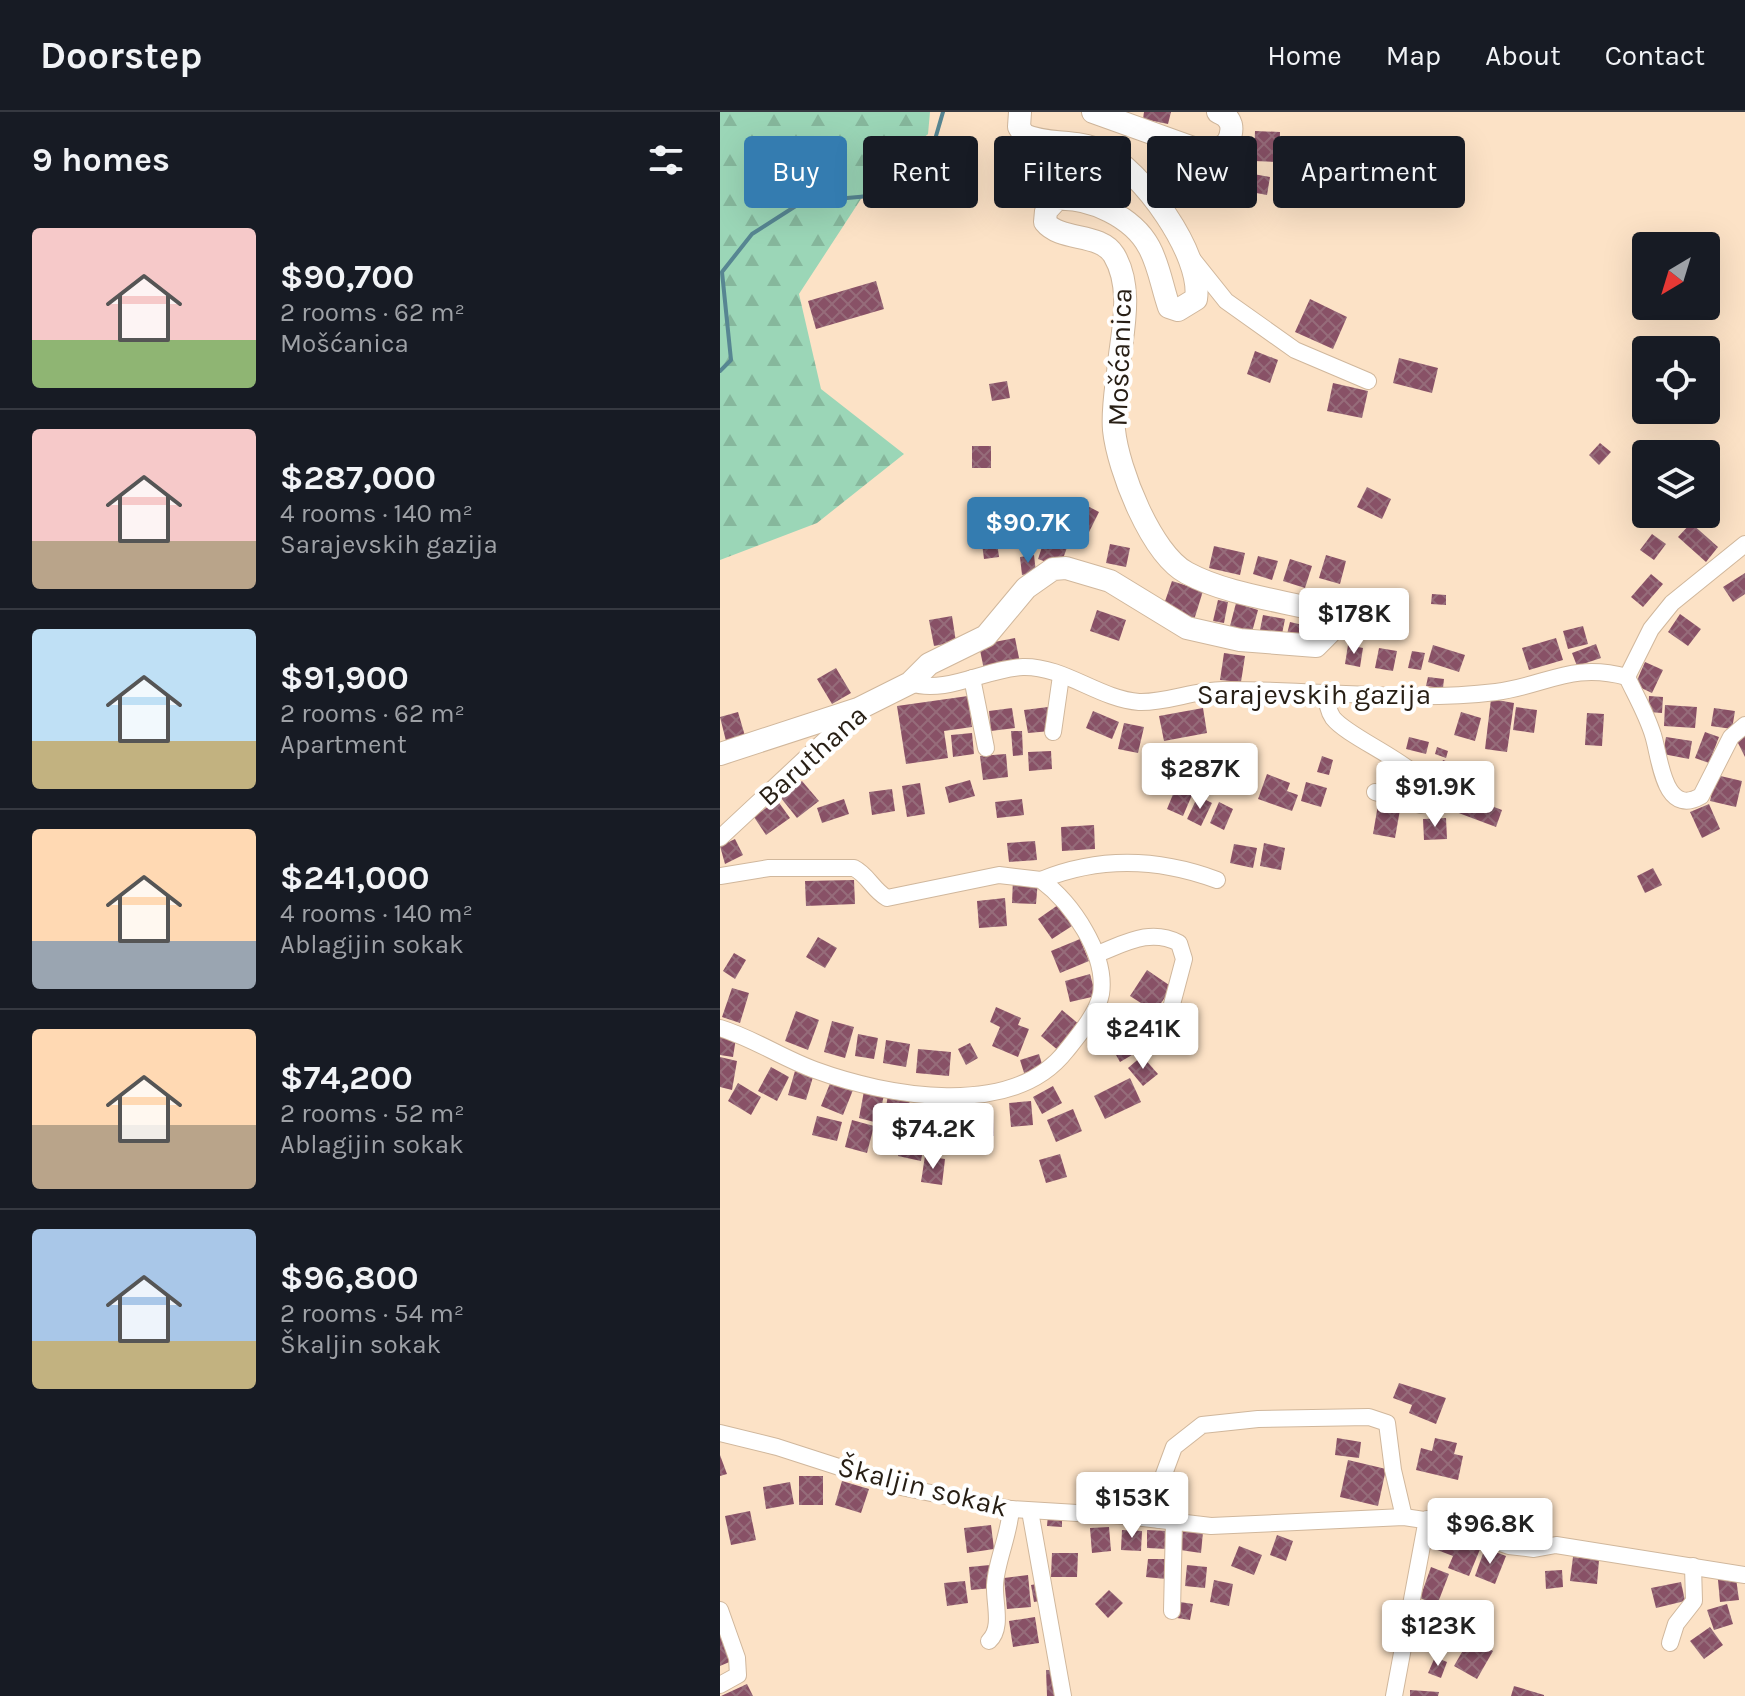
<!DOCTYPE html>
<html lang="en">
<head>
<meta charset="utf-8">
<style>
	body { margin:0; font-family:Karla,sans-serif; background:#20242c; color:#f1f3f6; height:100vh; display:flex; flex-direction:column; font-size:30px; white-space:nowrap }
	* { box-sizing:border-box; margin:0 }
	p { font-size:26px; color:#9ea1a6 }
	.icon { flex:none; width:44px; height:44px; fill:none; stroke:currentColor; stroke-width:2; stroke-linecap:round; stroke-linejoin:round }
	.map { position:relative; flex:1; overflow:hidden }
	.details { display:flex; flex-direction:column; background:#171b24; width:720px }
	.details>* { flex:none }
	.top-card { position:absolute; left:24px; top:24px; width:760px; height:72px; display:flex; gap:16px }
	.needle { width:52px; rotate:218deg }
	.fabs { position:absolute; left:912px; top:120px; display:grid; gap:16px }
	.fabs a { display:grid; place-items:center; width:88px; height:88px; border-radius:8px; background:#171b24; box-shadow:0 8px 32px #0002; font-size:40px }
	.price { position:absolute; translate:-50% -68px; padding:0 18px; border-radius:8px; background:#fff; color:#222; font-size:26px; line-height:52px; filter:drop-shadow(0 2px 4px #0008) }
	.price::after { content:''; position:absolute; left:50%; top:48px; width:24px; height:18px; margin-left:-12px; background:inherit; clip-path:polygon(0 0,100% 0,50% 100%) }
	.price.active { background:#347cb0; color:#fff }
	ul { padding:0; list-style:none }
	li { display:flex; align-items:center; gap:24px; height:200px; padding:0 32px }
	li+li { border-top:2px solid #363941 }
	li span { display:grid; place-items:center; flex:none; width:224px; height:160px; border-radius:8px; color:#555 }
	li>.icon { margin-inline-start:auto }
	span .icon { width:96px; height:96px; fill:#fffc; stroke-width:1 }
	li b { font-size:34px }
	h2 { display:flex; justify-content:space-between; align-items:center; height:96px; padding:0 32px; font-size:34px }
	.tag { padding:0 28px; border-radius:8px; background:#171b24; box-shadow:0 8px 32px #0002; font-size:28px; line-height:72px }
	.tag.active { background:#347cb0; color:#fff }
	header { display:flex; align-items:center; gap:48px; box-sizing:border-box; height:112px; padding:0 40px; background:#171b24; border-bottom:2px solid #363941 }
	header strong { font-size:38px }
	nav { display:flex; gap:44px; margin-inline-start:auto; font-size:28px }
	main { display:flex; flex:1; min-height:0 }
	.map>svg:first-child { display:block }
	.forest { fill:url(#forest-firs) }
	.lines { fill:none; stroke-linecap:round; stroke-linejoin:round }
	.stream { stroke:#578692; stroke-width:4 }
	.building { fill:url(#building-cross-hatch) }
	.minor-casing { stroke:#d0b79c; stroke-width:18 }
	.major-casing { stroke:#d0b79c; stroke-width:24 }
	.minor { stroke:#fff; stroke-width:16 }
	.major { stroke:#fff; stroke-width:22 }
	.labels { text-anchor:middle; stroke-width:8; stroke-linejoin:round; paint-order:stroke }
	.street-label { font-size:28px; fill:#271e14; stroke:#fff }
</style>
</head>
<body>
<header>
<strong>Doorstep</strong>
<nav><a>Home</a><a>Map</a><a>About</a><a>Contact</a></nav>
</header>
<main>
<section class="details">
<h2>9 homes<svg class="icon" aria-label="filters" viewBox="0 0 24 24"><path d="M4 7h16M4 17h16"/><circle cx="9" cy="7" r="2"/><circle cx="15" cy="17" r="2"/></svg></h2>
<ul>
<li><span style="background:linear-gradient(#f6c9c9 70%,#8fb573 0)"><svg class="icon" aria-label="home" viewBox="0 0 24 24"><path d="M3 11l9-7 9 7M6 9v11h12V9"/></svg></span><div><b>$90,700</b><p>2 rooms · 62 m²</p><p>Mošćanica</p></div></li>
<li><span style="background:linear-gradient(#f6c9c9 70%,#b9a48a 0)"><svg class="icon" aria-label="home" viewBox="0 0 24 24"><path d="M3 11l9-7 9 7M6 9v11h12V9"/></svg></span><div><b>$287,000</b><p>4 rooms · 140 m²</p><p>Sarajevskih gazija</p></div></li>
<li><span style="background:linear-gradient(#bfe0f5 70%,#c2b280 0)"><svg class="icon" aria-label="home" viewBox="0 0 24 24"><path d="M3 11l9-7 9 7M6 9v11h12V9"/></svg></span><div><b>$91,900</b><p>2 rooms · 62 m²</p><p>Apartment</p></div></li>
<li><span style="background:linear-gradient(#ffd9b3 70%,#9aa5b1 0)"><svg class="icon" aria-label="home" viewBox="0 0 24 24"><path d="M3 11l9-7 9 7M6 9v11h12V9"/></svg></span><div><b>$241,000</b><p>4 rooms · 140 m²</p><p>Ablagijin sokak</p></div></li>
<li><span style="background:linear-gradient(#ffd9b3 60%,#b9a48a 0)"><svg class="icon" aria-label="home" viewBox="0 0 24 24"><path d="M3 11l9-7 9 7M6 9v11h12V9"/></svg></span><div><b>$74,200</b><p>2 rooms · 52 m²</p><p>Ablagijin sokak</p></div></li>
<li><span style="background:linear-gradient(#a9c7e8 70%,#c2b280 0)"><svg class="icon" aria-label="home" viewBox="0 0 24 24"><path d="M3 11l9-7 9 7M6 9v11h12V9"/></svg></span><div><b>$96,800</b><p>2 rooms · 54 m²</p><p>Škaljin sokak</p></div></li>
</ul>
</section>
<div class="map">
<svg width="1025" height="1584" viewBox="0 0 1025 1584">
	<defs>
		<pattern id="forest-firs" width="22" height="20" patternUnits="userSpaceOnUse" patternTransform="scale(2)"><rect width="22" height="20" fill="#9bd6b7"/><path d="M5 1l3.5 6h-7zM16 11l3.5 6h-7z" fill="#86b79c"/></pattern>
		<pattern id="building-cross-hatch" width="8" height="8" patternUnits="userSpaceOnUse" patternTransform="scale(2)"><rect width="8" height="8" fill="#885166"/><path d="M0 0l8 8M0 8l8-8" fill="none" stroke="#966c7a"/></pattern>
	</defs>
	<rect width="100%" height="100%" fill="#fce2c6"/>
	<polygon class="forest" points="0,0 210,0 208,22 152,70 79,182 101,277 184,342 97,411 0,448"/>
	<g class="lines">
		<polyline class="stream" points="0,259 11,248 2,160 32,122 82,90 172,82 209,48 223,0"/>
	</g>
	<g class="building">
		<polygon points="424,0 451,0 448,12 423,7"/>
		<polygon points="535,19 560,20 559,50 534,49"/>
		<polygon points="567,42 579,44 578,53 566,51"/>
		<polygon points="533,62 550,65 547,83 531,80"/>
		<polygon points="156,169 164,197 96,217 88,189"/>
		<polygon points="590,187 627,205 613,237 575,220"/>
		<polygon points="535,239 558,248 550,271 527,262"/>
		<polygon points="679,246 718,256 712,281 673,271"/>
		<polygon points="287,269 290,286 272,289 269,272"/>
		<polygon points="613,271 648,279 642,306 607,299"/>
		<polygon points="880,331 891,340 879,353 869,343"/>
		<rect x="252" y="334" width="19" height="22"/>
		<polygon points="647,375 671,387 662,407 637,395"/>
		<polygon points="356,388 379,400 369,420 346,408"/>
		<polygon points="331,408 354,416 340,455 318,447"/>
		<polygon points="971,411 998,435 986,450 958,425"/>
		<polygon points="276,422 279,445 264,447 261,424"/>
		<polygon points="932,422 946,432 934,448 920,438"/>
		<polygon points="390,432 410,436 406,455 386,451"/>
		<polygon points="494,434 525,441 520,463 489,456"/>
		<polygon points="314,443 316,461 302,463 300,445"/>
		<polygon points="606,443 626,449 620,472 599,466"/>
		<polygon points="538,444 558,449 552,468 533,462"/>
		<polygon points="570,447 592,454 585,476 563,469"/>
		<polygon points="1025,461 1025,482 1013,490 1003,475"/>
		<polygon points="931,462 943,472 923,495 911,485"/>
		<polygon points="452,469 483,479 474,508 442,498"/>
		<polygon points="601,476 614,480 610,492 597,488"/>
		<polygon points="712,482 726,483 726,493 711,492"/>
		<polygon points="498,488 508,490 504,511 493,509"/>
		<polygon points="516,491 538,498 532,520 510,514"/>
		<polygon points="642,491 643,509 625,511 623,493"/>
		<polygon points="377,498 406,508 399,529 370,519"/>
		<polygon points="960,502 981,517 968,534 948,520"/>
		<polygon points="543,503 565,507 562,522 540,518"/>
		<polygon points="232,504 236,530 214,534 209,508"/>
		<polygon points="570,510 583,513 579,529 566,526"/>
		<polygon points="863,514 868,532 848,537 843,519"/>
		<polygon points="295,526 300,551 264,558 259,533"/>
		<polygon points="836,526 843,548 809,558 802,536"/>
		<polygon points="876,532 881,546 857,554 852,541"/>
		<polygon points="628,533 643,536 640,555 625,552"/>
		<polygon points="713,533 745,543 739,560 708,550"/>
		<polygon points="659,536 677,539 673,559 655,556"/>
		<polygon points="692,539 705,541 701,558 688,556"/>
		<polygon points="504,541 525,544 521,570 500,568"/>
		<polygon points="925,550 943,558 932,581 915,573"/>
		<polygon points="116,556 131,581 112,592 97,567"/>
		<polygon points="708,565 724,567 723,576 706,574"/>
		<polygon points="248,584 252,615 224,619 228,646 186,652 177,594"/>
		<polygon points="929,584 943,585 942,601 928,600"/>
		<polygon points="771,587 794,591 787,640 765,637"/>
		<polygon points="945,593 977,595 975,616 944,614"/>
		<polygon points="328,595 331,619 308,621 304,598"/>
		<polygon points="796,595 817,598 814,621 793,618"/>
		<polygon points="292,596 295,616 271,619 269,599"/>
		<polygon points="483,596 487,621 444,629 439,604"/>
		<polygon points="994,596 1015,599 1012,617 991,614"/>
		<polygon points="373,599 399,610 392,627 366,616"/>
		<polygon points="18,600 25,624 6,629 0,605"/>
		<polygon points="741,600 761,606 755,629 734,623"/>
		<polygon points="867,601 884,602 882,634 865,633"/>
		<polygon points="404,611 424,615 418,641 398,637"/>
		<polygon points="291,619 302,619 303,643 293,644"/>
		<polygon points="985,620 999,625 989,651 975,646"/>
		<polygon points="1025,620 1025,645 1015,625"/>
		<polygon points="252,621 254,642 233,645 231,623"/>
		<polygon points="689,625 709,630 706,642 686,637"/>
		<polygon points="946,625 972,629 969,647 943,642"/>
		<polygon points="447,635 451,664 428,667 424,639"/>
		<polygon points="468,635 472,650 454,655 450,639"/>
		<polygon points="717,635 728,639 726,646 715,642"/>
		<polygon points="331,639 332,657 309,659 308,640"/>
		<polygon points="286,642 288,665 263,668 260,644"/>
		<polygon points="602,644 613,648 609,663 597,660"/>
		<polygon points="723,648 752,659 747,673 718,662"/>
		<polygon points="511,651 529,654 525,676 507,673"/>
		<polygon points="759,656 774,661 766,686 750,681"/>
		<polygon points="663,658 689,662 687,677 660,673"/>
		<polygon points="547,662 570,671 567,679 578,683 572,699 538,687"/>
		<polygon points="996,663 1022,669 1016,695 990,689"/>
		<polygon points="250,668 255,684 229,691 225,675"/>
		<polygon points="82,669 99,689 77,706 61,686"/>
		<polygon points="586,670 607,676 601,695 581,689"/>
		<polygon points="200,671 205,702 187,705 182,674"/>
		<polygon points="456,675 472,683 463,704 447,697"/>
		<polygon points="172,677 175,699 152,703 149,680"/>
		<polygon points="742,683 782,698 776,715 736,700"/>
		<polygon points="478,684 492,691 481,714 467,707"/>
		<polygon points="124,687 129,702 102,711 97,696"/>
		<polygon points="302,687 304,703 277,706 275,690"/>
		<polygon points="659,687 681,692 675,726 653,722"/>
		<polygon points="57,688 70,706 46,723 34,705"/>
		<polygon points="499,690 513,697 504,718 490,711"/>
		<polygon points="989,692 1000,717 982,726 970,700"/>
		<polygon points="726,706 727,727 704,728 703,707"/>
		<polygon points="374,713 375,737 342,739 341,715"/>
		<polygon points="15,727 23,743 5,752 0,734"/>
		<polygon points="315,729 317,748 289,750 287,731"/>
		<polygon points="544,731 565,736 561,758 540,754"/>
		<polygon points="514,732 537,736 533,756 510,751"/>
		<polygon points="933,756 942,773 925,781 917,764"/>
		<polygon points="293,767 318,768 316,792 292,791"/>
		<polygon points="134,768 135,792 86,794 85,769"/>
		<polygon points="285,786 287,814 259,816 257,789"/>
		<polygon points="338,793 352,814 332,827 318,807"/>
		<polygon points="98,825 117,836 105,856 86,845"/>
		<polygon points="360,827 369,849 340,861 331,839"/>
		<polygon points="14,841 26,848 15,867 3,859"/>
		<polygon points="427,858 452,875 435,900 410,884"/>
		<polygon points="370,862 376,884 350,890 345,869"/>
		<polygon points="12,876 29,881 20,911 2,905"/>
		<polygon points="276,895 301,906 298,913 309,917 298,945 272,934 280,915 270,910"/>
		<polygon points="342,898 360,913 339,939 321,924"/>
		<polygon points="76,899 99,908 88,938 65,929"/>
		<polygon points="112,909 134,915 125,946 104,940"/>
		<polygon points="138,922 158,926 154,947 135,944"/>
		<polygon points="0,923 16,926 13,945 0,943"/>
		<polygon points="409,926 417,940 400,950 392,936"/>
		<polygon points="166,928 190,932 186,955 163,951"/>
		<polygon points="250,931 258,946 246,953 238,937"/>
		<polygon points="198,937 231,940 229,964 196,961"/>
		<polygon points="319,942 324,959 305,964 300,948"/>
		<polygon points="422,944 438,962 423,974 408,956"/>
		<polygon points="0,945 17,949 12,978 0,975"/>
		<polygon points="51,955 69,965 57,989 38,979"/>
		<polygon points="75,959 93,965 86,988 68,983"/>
		<polygon points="410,966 421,990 385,1007 374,984"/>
		<polygon points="111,969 133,978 123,1003 101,994"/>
		<polygon points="18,971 41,985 31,1003 8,989"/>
		<polygon points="333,974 342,991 322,1002 313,985"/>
		<polygon points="144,979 164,983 158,1011 139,1006"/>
		<polygon points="168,983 190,988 186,1011 164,1007"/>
		<polygon points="203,988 225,991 222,1019 200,1017"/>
		<polygon points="311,989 313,1013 291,1015 289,991"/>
		<polygon points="353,997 362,1019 336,1030 327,1008"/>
		<polygon points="273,1003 274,1024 248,1024 248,1004"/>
		<polygon points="97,1004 122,1010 117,1029 92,1023"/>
		<polygon points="132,1008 154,1014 147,1041 125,1035"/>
		<polygon points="181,1026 204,1031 201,1049 178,1044"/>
		<polygon points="340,1042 347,1065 326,1071 319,1048"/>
		<polygon points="205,1044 225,1047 222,1073 201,1070"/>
		<polygon points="679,1271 726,1286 716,1312 689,1301 692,1293 673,1286"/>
		<polygon points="617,1326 641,1330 639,1346 615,1343"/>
		<polygon points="715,1326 737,1331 734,1342 743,1344 738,1368 696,1358 701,1336 712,1339"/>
		<polygon points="0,1343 7,1362 0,1364"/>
		<polygon points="628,1348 666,1357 658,1394 620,1385"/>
		<rect x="79" y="1364" width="24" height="29"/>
		<polygon points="122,1369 149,1377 141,1401 115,1393"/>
		<polygon points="70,1370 74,1392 46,1397 43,1375"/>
		<polygon points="30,1399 36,1428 11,1433 5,1404"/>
		<polygon points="328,1403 342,1405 342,1415 327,1414"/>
		<polygon points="271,1413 274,1437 247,1441 244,1416"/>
		<polygon points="721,1413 763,1430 749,1464 728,1456 733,1444 712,1436"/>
		<polygon points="389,1415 391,1439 372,1441 370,1416"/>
		<polygon points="463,1417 483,1420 481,1441 460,1438"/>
		<polygon points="402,1418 422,1419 421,1439 401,1438"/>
		<polygon points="427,1418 449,1419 448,1437 427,1436"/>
		<polygon points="557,1423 573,1429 566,1449 550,1443"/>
		<polygon points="519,1434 542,1443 534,1463 511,1454"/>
		<polygon points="765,1436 786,1444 775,1472 755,1464"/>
		<polygon points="332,1441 358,1441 357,1465 331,1465"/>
		<polygon points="853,1445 879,1448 877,1472 850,1469"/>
		<polygon points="428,1447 448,1447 446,1467 426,1465"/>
		<polygon points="270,1453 272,1476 251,1478 249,1455"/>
		<polygon points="467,1453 487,1455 485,1476 465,1474"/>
		<polygon points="711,1455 729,1462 717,1493 700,1486"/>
		<polygon points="842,1458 843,1475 826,1477 825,1459"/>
		<polygon points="308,1463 311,1495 287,1497 284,1466"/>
		<polygon points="1016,1466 1019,1488 1000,1490 998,1468"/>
		<polygon points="494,1468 513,1472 509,1494 490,1490"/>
		<polygon points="245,1469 248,1491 227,1494 224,1471"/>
		<polygon points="961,1470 965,1489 936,1496 931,1476"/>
		<polygon points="322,1471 325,1488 314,1490 311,1473"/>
		<polygon points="389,1478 403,1491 388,1506 375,1492"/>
		<polygon points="460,1490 473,1492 470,1508 457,1506"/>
		<polygon points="1007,1492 1013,1512 994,1518 987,1498"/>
		<polygon points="698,1504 720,1509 715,1530 693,1525"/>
		<polygon points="315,1505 319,1531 293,1535 289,1509"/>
		<polygon points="990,1515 1003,1533 984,1547 970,1529"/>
		<polygon points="3,1523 14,1548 0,1554 0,1524"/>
		<polygon points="750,1526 773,1539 757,1567 734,1554"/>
		<polygon points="715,1545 727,1550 721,1566 708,1561"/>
		<polygon points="326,1558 337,1558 338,1584 327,1584"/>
		<polygon points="27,1572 33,1584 1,1584"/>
		<polygon points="794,1574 824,1583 824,1584 791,1584"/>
		<polygon points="690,1578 719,1580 718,1584 690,1584"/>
	</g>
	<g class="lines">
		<g class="minor-casing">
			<g id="minor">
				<polyline points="470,144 506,189 575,238 648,269"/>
				<path d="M907,565C916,584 927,603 933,623C940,644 943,706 981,684L1011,625L1025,613"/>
				<polyline points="252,566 266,636"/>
				<path d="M190,571C226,583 267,556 303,555C344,554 379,587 419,590C447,591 474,578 503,578C594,577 685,591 776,580C828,573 851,550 907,565L931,517L952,491L1025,432"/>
				<path d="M606,582C607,590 608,599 613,606C631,629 714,658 710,688L701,693L655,680"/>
				<polyline points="333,620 341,564"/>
				<polyline points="0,726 134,601"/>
				<path d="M0,764L49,756H134C148,763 153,778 167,786L279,763L321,768C352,791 387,842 381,882C377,902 358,924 346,939C292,1008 166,984 95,958C62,946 33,926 0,916"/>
				<path d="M321,768C380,744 438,746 497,768"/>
				<path d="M377,842C406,831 430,816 459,831L464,847L442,930"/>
				<polyline points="0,1321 57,1335 181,1375 291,1397 406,1404 491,1414 684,1405 724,1411 789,1434 814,1437 836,1433 1025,1463"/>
				<polyline points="310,1399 343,1584"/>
				<polyline points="439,1408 444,1362 454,1335 482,1313 538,1307 649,1305 667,1311 673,1358 684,1405"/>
				<polyline points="0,1498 17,1546 18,1563 0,1573"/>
				<polyline points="452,1499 454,1410"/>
				<path d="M269,1529C283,1516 274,1491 275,1473C276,1450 289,1424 291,1397"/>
				<polyline points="950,1531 956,1512 974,1489 973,1454"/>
				<polyline points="674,1584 707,1407"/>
			</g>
		</g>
		<g class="major-casing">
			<g id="major">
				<path d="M373,0L479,38H498L508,30C514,17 513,6 498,0"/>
				<path d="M0,642L138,597L190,571L209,552L266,524L306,476L333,457L346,456L390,469L467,516L520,528L596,534L610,520L611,510L602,499C558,488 506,482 467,461C431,442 398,357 394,318C392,296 397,273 399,251C403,216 413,175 394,143C380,120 341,130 325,110L326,99L337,87C370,85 413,105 429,135C439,153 442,175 449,195L458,198L476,187C483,143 421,57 381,39C356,27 328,34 304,23L299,15L300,0"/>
			</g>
		</g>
		<use href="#minor" class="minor"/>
		<use href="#major" class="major"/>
	</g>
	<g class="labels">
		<g class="street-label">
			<text transform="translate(399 245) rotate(-88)" y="10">Mošćanica</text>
			<text x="594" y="592">Sarajevskih gazija</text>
			<text transform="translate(92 643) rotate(-42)" y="10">Baruthana</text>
			<text transform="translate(203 1374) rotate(14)" y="10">Škaljin sokak</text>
		</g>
	</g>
</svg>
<div class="fabs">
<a><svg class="needle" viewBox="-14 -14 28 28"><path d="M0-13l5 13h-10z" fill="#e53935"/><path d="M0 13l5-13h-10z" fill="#9ea1a6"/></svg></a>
<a><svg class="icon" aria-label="locate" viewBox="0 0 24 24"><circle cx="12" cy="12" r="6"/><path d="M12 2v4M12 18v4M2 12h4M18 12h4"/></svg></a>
<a><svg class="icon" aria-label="layers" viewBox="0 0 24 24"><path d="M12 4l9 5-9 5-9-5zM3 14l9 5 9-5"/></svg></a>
</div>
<b class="price active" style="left:308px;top:453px">$90.7K</b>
<b class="price" style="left:634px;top:544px">$178K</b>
<b class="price" style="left:480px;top:699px">$287K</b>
<b class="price" style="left:715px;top:717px">$91.9K</b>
<b class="price" style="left:423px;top:959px">$241K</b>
<b class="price" style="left:213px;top:1059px">$74.2K</b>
<b class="price" style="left:412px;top:1428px">$153K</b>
<b class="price" style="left:770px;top:1454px">$96.8K</b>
<b class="price" style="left:718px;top:1556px">$123K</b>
<div class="top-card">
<a class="tag active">Buy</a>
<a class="tag">Rent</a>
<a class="tag">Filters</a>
<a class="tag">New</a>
<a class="tag">Apartment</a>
</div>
</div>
</main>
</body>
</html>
